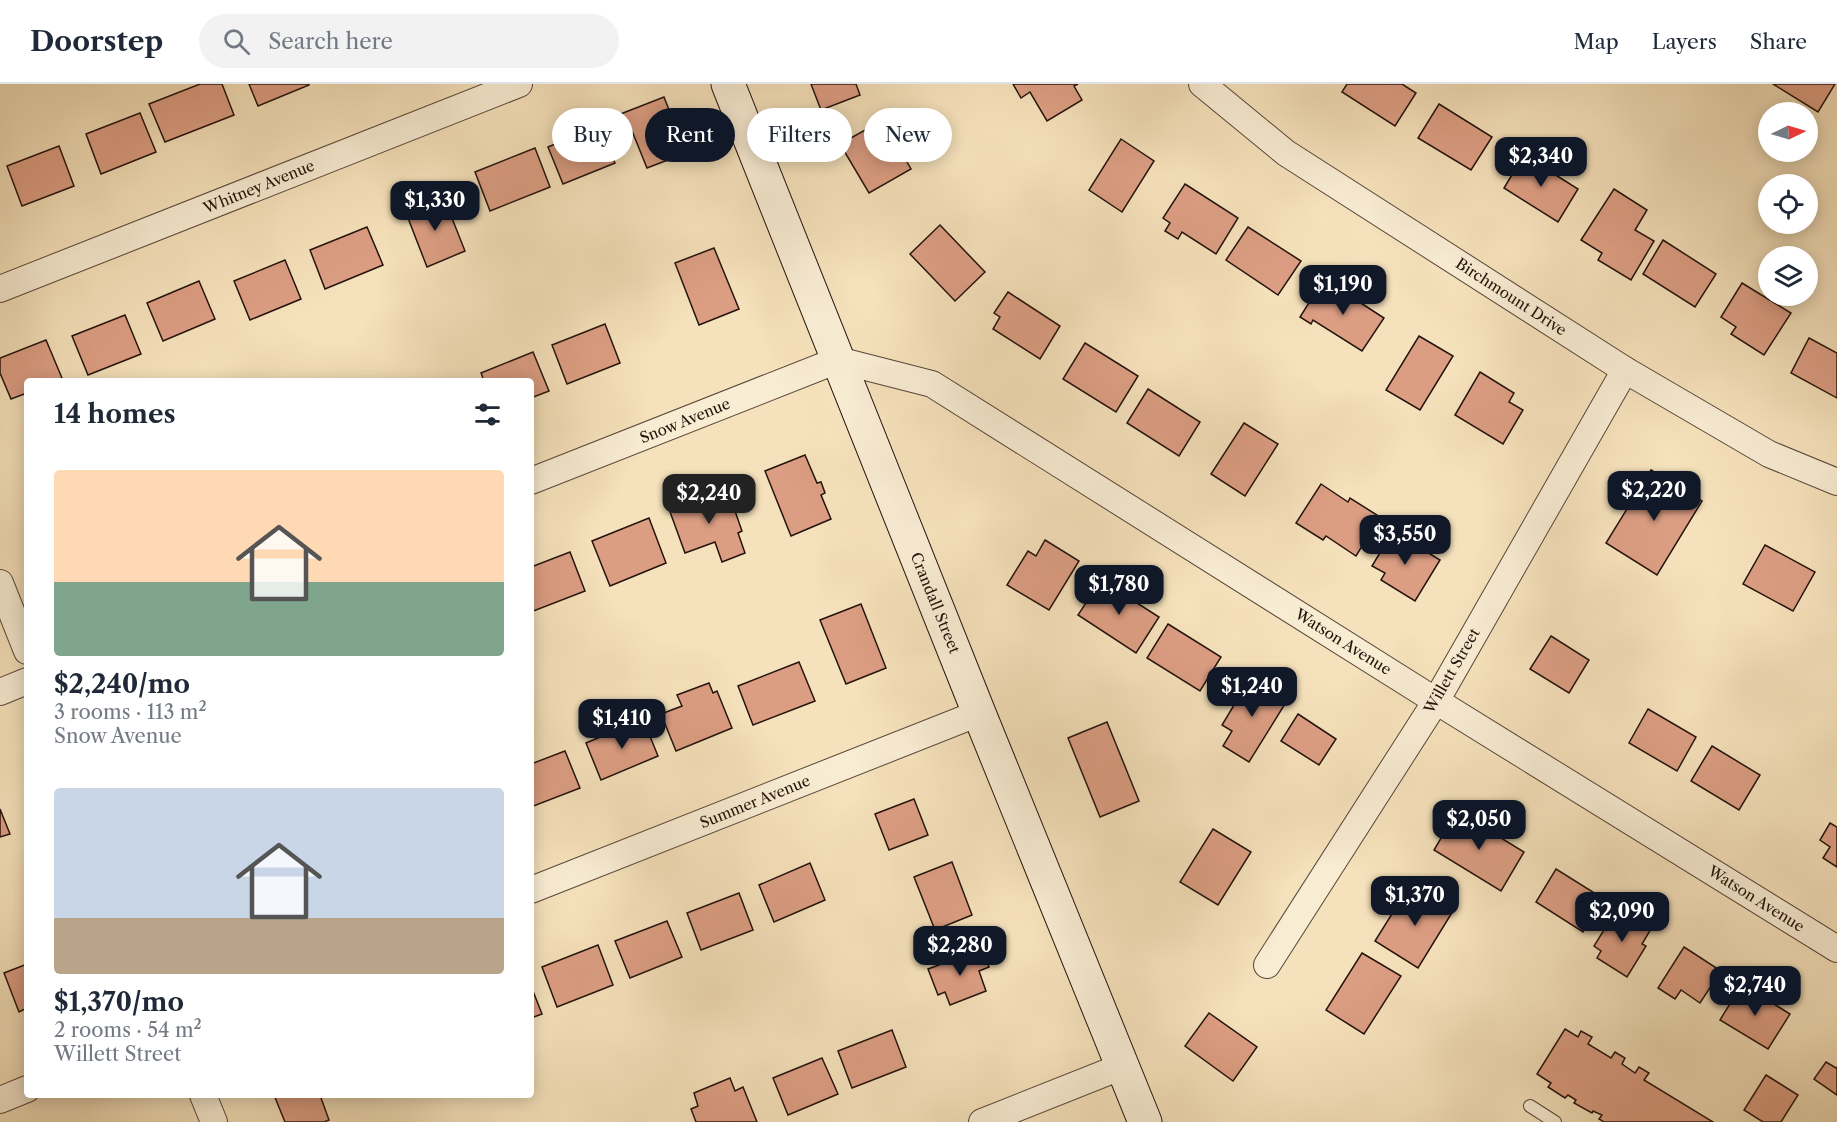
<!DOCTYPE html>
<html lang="en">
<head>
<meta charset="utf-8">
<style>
	body { margin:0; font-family:"Libre Caslon Text",serif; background:#f2f2f3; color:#1f2937; height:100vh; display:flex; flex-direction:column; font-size:22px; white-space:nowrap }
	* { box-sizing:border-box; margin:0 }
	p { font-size:20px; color:#747a83 }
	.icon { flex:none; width:33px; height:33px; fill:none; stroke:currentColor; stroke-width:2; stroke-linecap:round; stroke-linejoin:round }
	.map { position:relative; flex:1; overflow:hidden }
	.drawer { position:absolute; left:24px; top:294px; width:510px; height:720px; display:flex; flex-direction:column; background:#fff; border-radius:6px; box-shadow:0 3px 15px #0003 }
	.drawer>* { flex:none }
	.guide { position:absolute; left:552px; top:24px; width:570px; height:54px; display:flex; gap:12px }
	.needle { width:39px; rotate:85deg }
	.fabs { position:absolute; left:1758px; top:18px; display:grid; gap:12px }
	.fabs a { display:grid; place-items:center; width:60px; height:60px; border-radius:50%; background:#fff; box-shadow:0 3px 15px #0003; font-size:30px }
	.price { position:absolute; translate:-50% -51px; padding:0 14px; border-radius:12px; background:#111827; color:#fff; font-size:20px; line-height:39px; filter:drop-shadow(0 2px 3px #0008) }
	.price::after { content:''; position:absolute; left:50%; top:36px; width:18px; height:14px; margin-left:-9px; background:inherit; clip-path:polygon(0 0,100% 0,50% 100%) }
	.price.on { background:#222; color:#fff }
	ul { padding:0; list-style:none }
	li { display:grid; align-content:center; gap:12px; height:318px; padding:0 30px }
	li span { display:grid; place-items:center; height:186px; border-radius:6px; color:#555 }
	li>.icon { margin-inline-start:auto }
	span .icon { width:108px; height:108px; fill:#fffc; stroke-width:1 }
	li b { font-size:26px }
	h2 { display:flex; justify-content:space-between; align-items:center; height:72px; padding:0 30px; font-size:26px }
	.pill { padding:0 21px; border-radius:27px; background:#fff; box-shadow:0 3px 15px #0003; font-size:21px; line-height:54px }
	.pill.on { background:#111827; color:#fff }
	header { display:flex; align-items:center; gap:36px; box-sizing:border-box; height:84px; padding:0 30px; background:#fff; border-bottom:2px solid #e0e1e3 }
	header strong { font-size:28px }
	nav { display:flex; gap:33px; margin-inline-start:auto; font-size:21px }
	.search { width:420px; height:54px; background:#f2f2f3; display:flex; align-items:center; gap:15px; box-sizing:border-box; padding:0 21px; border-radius:33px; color:#747a83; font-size:22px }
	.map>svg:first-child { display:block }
	.building { fill:#dc9e83; stroke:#24130c; stroke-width:1.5 }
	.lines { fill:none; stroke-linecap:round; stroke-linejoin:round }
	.lane-casing { stroke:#584638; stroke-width:14 }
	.street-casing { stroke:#584638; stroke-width:28 }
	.secondary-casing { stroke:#24130c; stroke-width:35 }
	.lane { stroke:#f8ecd3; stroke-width:12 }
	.street { stroke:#f8ecd3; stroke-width:26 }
	.secondary { stroke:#f8ecd3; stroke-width:33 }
	.labels { text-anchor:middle; stroke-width:4.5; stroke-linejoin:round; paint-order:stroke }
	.street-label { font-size:15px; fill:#24130c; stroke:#f8ecd3 }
</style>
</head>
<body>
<header>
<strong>Doorstep</strong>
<div class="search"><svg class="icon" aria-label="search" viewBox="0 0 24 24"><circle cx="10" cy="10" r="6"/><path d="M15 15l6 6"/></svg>Search here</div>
<nav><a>Map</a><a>Layers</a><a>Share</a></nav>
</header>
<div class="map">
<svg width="1837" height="1038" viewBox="0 0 1837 1038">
	<rect width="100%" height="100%" fill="#f5e1bb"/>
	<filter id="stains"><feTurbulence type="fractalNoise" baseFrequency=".00333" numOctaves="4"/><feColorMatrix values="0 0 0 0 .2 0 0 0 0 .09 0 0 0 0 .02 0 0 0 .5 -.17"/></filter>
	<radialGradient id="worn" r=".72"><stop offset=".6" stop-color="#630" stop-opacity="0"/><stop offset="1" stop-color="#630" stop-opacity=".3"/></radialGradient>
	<g class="building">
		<polygon points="200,0 222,0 234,31 165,58 149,20"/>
		<polygon points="249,0 309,0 309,1 258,22"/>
		<polygon points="811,0 856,0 860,11 821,26"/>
		<polygon points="1013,0 1078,0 1074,2 1082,16 1047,37 1030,8 1021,14"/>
		<polygon points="1347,0 1402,0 1416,9 1395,42 1342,8"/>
		<polygon points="1773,0 1835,0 1818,28"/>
		<polygon points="664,13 686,69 647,84 632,47 625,50 618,31"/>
		<polygon points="1439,20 1492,53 1471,86 1418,54"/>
		<polygon points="140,29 156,68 101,90 86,50"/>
		<polygon points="883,36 911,85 869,109 840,60"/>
		<polygon points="600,42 615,79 563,100 548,63"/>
		<polygon points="1121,55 1154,77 1122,128 1089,106"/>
		<polygon points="59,62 74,102 22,122 7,82"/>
		<polygon points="535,64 550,103 490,127 475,88"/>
		<polygon points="1524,71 1578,105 1558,138 1504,104"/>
		<polygon points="1185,100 1238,134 1216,170 1182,148 1178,155 1165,147 1170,139 1163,134"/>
		<polygon points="1614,105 1647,126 1635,146 1654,157 1631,196 1598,176 1602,169 1581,156"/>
		<polygon points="444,114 465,167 427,183 406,129"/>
		<polygon points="940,141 985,188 955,217 910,170"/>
		<polygon points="367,143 383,181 325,205 310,166"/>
		<polygon points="1248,143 1301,177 1278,211 1226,176"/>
		<polygon points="1663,156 1716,190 1695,223 1643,190"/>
		<polygon points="714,164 739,225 699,241 675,179"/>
		<polygon points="285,176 301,215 250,236 234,197"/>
		<polygon points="199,197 215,235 163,257 147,219"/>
		<polygon points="1330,199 1384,234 1362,267 1313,236 1311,240 1300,233 1317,206 1323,210"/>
		<polygon points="1742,199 1791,229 1764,271 1731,250 1736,243 1721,233"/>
		<polygon points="1008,208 1060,242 1040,275 993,245 1000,233 994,229"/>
		<polygon points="125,231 141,270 88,291 72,252"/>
		<polygon points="605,240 620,279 567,300 552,261"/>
		<polygon points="1419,252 1453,272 1420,326 1386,306"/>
		<polygon points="1809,254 1837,269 1837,314 1791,289"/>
		<polygon points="46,256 62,294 55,297 27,297 27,309 11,315 0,289 0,274"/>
		<polygon points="1085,259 1138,292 1116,328 1063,295"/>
		<polygon points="533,268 549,307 531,314 531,297 484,297 481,289"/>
		<polygon points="1480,288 1514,309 1509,318 1523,326 1503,360 1455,331"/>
		<polygon points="1148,305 1200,338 1179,372 1127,339"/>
		<polygon points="1244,339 1278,360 1245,412 1211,390"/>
		<polygon points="805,371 817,399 821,398 825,409 821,411 831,435 791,452 765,387"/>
		<polygon points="1651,386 1702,417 1657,491 1606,459"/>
		<polygon points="1321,400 1348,418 1350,414 1380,433 1356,472 1326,452 1323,456 1296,439"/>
		<polygon points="727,404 742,447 738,449 745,469 722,478 715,458 685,469 669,425"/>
		<polygon points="649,434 666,479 610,502 592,457"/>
		<polygon points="1393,447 1440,476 1415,517 1381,496 1385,489 1372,482"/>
		<polygon points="1045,456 1079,477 1049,526 1007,501 1028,467 1036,472"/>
		<polygon points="1765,461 1815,488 1793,527 1743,500"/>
		<polygon points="570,468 585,507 531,528 531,483"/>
		<polygon points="1101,496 1159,533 1136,569 1078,531"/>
		<polygon points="861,520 886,584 846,600 820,536"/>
		<polygon points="1168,540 1221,573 1200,607 1147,574"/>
		<polygon points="1551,552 1589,576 1569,609 1530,585"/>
		<polygon points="799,578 815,617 753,641 738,602"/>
		<polygon points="1251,593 1288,615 1249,678 1223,662 1232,647 1222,641"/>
		<polygon points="709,599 713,609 717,607 732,644 676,667 661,630 682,622 677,611"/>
		<polygon points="1648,625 1696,653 1677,687 1629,659"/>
		<polygon points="1298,630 1336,655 1319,681 1281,657"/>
		<polygon points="643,635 658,672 601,696 586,659"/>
		<polygon points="1107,638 1139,717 1100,733 1068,654"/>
		<polygon points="1712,662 1760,691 1739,726 1691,697"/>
		<polygon points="565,667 580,704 531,723 531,680"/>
		<polygon points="914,715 928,751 889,766 875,730"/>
		<polygon points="0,725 10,750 0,753"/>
		<polygon points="1457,727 1524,768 1501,807 1434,766"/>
		<polygon points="1830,739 1837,743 1837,783 1823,774 1830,763 1820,756"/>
		<polygon points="1213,745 1251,768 1218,821 1180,798"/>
		<polygon points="952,778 972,831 935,846 914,793"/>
		<polygon points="810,779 825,816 774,838 759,801"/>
		<polygon points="1556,785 1604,815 1583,848 1536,818"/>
		<polygon points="1415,803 1453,827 1418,884 1375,857 1395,825 1399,828"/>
		<polygon points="739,809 753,846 701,866 687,829"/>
		<polygon points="1617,825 1651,845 1642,860 1646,862 1627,893 1597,874 1601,867 1594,862"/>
		<polygon points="667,837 682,873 630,894 615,857"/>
		<polygon points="598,861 613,901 557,923 542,883"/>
		<polygon points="1684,863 1721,887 1700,919 1681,906 1675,915 1658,904"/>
		<polygon points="983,867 989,883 979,887 986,907 950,921 945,908 938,911 928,885 971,869 972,872"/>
		<polygon points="1362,869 1401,892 1364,950 1326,926"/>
		<polygon points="27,880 27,924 19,928 4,889"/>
		<polygon points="1742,900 1790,930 1768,965 1720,936"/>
		<polygon points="531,902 542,930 531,934"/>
		<polygon points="1209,929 1257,963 1233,997 1185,962"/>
		<polygon points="1565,945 1578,953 1581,947 1592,953 1588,960 1611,974 1615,968 1625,974 1622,980 1635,989 1639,983 1649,989 1644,996 1713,1038 1604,1038 1599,1035 1602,1031 1593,1027 1592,1029 1574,1019 1576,1016 1568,1011 1565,1014 1548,1003 1551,999 1537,990"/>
		<polygon points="892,946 906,983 852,1004 838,967"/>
		<polygon points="822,974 838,1010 788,1031 773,994"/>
		<polygon points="1826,978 1836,984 1837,983 1837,1011 1814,995"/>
		<polygon points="1766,991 1798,1011 1781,1038 1763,1038 1744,1026"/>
		<polygon points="730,994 735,1007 743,1003 757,1038 696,1038 691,1025 698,1022 694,1009"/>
		<polygon points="274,1011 320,1011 329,1036 324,1038 285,1038"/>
	</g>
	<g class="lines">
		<g class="lane-casing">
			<polyline id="lane" points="1530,1022 1555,1038"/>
		</g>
		<g class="street-casing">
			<g id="street">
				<polyline points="1202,0 1286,69 1625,286 1769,370 1837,398"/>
				<polyline points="0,205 519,0"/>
				<polyline points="531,397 838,276 932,300 1436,617 1837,865"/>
				<polyline points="0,499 27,567"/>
				<polyline points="0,608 27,597"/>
				<polyline points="531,806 979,629"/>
				<polyline points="1267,881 1436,617 1625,286"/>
				<polyline points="203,1011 214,1038"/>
				<polyline points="0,1016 27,1005"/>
				<polyline points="982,1038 1123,982"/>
			</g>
		</g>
		<g class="secondary-casing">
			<polyline id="secondary" points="728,0 979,629 1145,1038"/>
		</g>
		<use href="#lane" class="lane"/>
		<use href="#street" class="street"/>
		<use href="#secondary" class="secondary"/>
	</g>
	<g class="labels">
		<g class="street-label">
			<text transform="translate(259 103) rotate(-22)" y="5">Whitney Avenue</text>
			<text transform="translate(1511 213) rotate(33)" y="5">Birchmount Drive</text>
			<text transform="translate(685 337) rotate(-22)" y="5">Snow Avenue</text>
			<text transform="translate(935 519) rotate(68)" y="5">Crandall Street</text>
			<text transform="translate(1343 558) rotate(32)" y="5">Watson Avenue</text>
			<text transform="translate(1452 587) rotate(-60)" y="5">Willett Street</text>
			<text transform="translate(755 718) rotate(-22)" y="5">Summer Avenue</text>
			<text transform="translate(1756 815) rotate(32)" y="5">Watson Avenue</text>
		</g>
	</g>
	<rect width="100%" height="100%" filter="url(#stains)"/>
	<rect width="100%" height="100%" fill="url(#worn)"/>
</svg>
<div class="fabs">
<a><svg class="needle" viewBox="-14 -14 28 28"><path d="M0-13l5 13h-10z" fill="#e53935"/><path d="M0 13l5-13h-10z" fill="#747a83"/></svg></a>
<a><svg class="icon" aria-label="locate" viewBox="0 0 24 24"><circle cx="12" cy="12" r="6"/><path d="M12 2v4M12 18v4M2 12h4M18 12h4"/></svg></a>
<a><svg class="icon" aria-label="layers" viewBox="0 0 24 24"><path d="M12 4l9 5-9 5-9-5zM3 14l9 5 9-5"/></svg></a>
</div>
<b class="price" style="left:1541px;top:104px">$2,340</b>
<b class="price" style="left:435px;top:148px">$1,330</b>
<b class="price" style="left:1343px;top:232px">$1,190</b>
<b class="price" style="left:1654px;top:438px">$2,220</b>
<b class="price on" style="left:709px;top:441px">$2,240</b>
<b class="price" style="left:1405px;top:482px">$3,550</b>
<b class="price" style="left:1119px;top:532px">$1,780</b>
<b class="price" style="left:1252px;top:634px">$1,240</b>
<b class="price" style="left:622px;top:666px">$1,410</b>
<b class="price" style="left:1479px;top:767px">$2,050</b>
<b class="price" style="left:1415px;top:843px">$1,370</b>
<b class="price" style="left:1622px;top:859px">$2,090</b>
<b class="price" style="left:960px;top:893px">$2,280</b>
<b class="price" style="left:1755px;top:933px">$2,740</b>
<div class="guide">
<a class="pill">Buy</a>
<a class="pill on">Rent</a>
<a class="pill">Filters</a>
<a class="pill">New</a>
</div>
<section class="drawer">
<h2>14 homes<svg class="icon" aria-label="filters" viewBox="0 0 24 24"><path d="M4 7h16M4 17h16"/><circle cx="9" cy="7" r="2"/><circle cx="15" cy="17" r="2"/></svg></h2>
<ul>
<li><span style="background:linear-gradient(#ffd9b3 60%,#7fa58c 0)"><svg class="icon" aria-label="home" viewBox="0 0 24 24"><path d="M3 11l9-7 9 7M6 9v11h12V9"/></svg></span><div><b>$2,240/mo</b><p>3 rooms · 113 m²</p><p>Snow Avenue</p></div></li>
<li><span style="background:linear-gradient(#c9d6e8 70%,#b9a48a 0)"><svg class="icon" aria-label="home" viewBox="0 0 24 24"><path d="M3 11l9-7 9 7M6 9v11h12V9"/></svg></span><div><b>$1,370/mo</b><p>2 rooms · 54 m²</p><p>Willett Street</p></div></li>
</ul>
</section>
</div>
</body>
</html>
